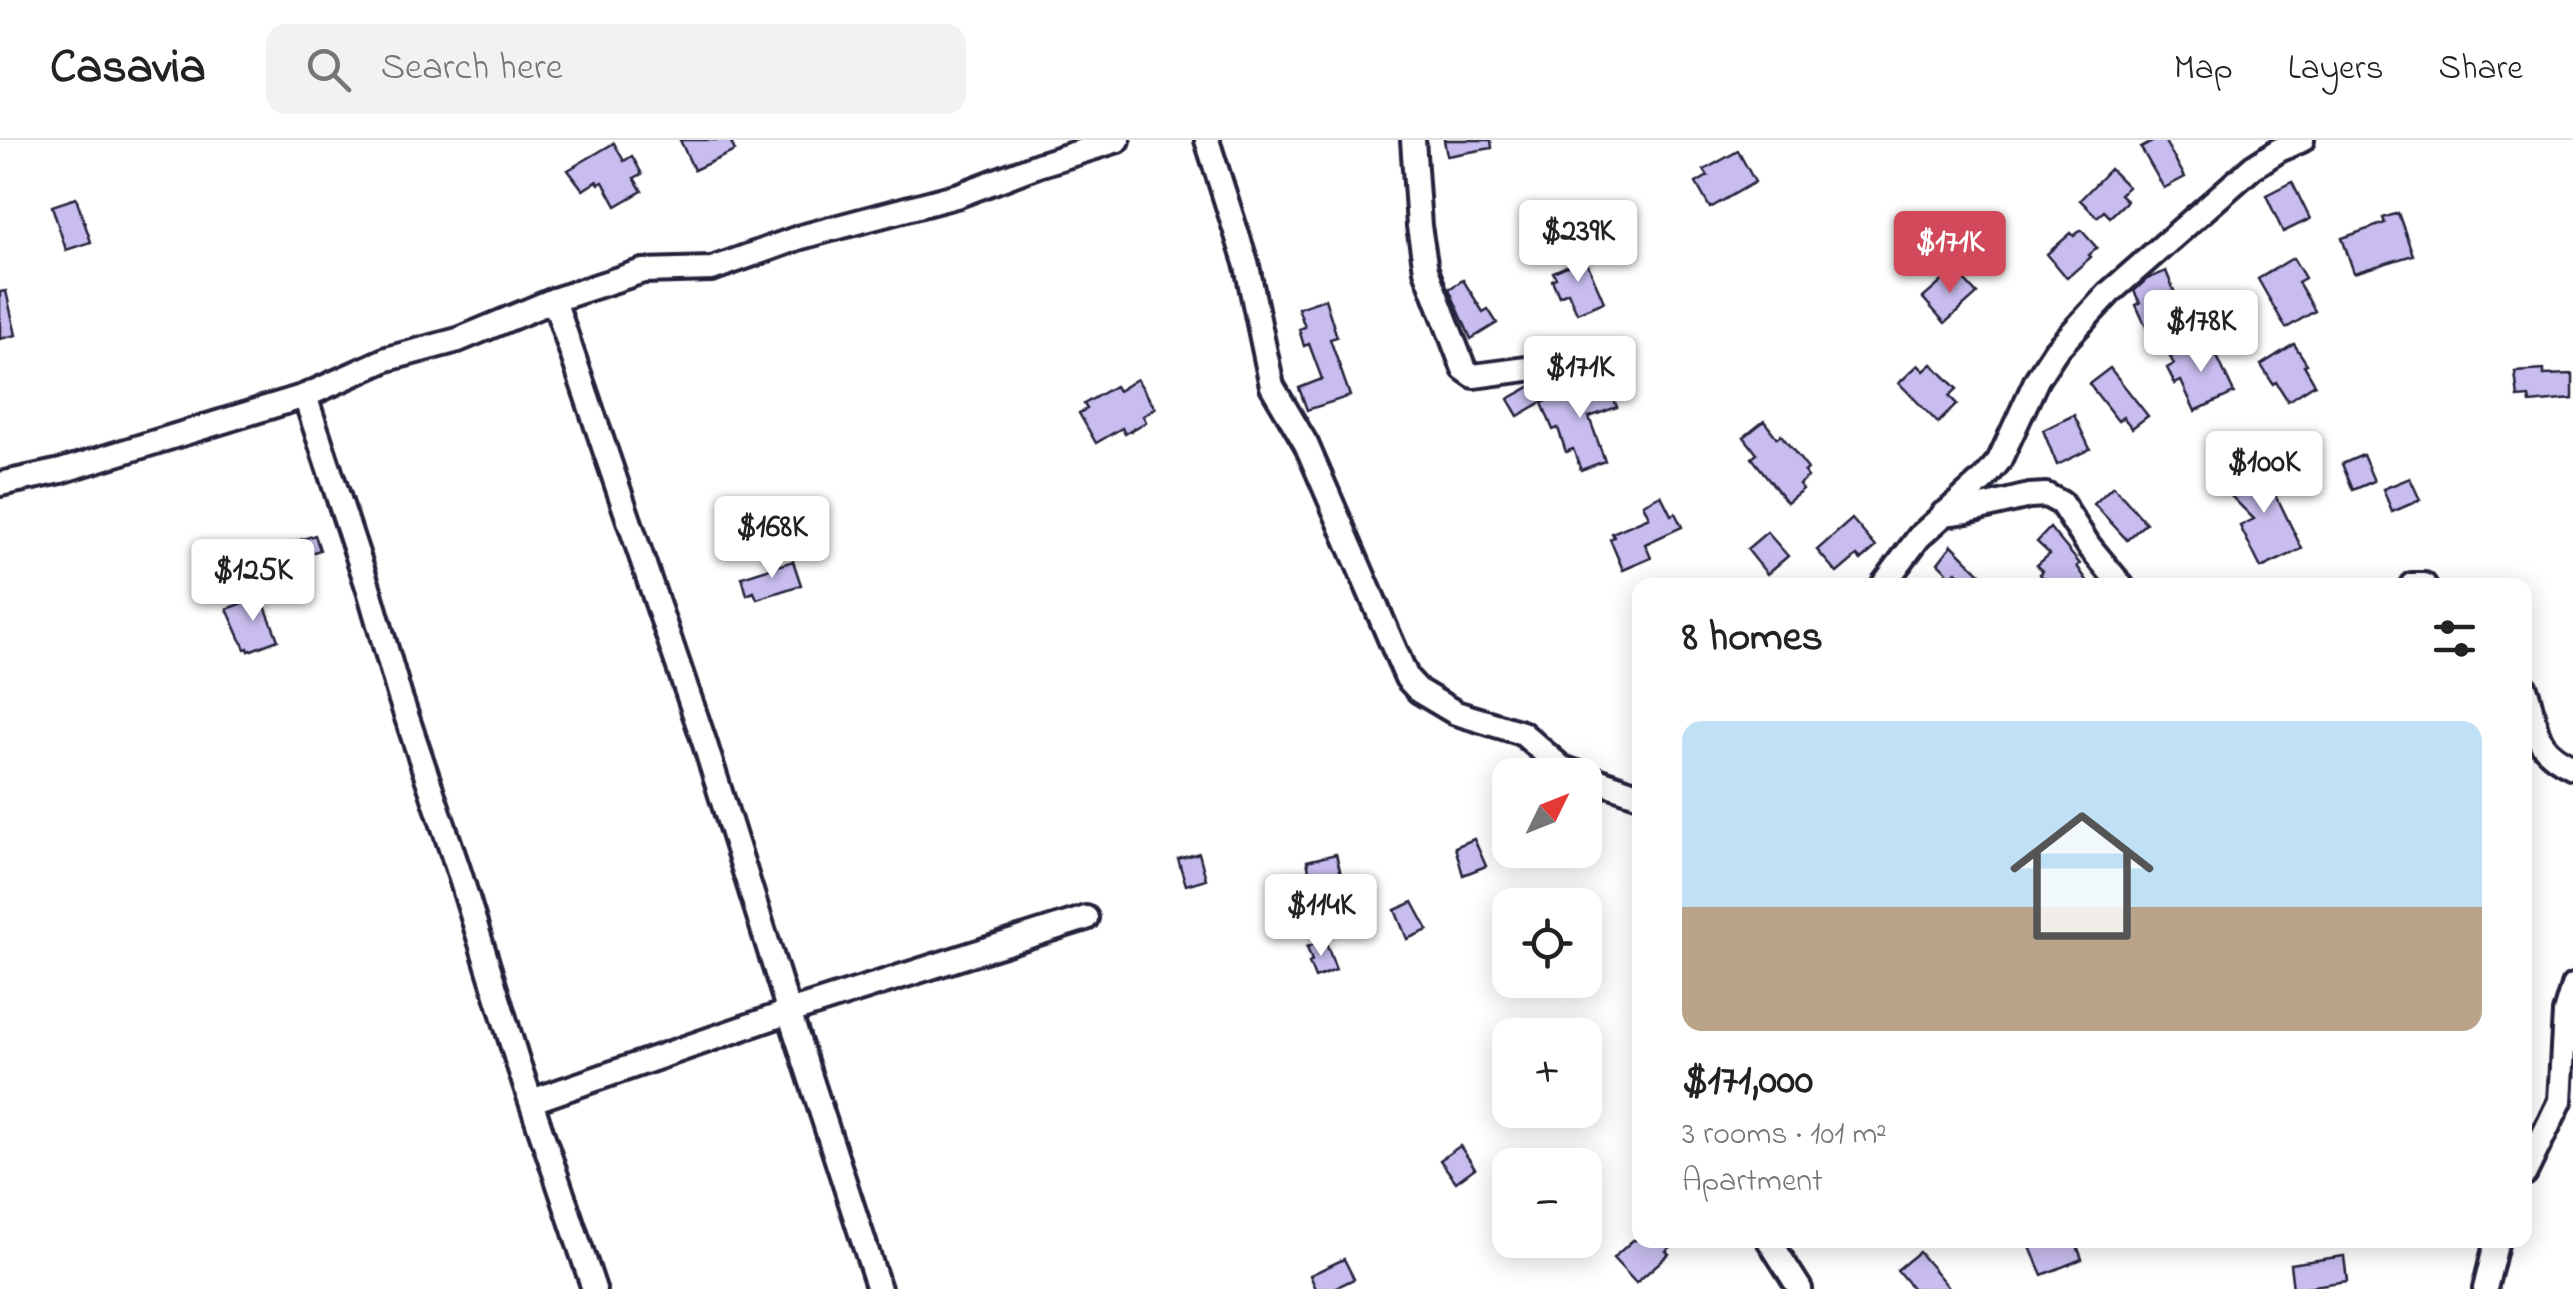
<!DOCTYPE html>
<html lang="en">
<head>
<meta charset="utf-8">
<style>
	body { margin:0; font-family:"Indie Flower",sans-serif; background:#f2f2f2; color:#222; height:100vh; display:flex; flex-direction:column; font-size:38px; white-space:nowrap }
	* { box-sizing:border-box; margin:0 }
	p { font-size:32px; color:#767676 }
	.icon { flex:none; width:55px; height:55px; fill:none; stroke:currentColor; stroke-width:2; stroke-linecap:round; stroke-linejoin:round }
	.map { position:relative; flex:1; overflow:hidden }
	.panel { position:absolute; left:1632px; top:438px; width:900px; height:670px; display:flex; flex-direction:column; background:#fff; border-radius:20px; box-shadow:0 5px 25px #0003 }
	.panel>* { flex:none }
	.needle { width:65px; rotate:47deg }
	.fabs { position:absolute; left:1492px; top:618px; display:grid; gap:20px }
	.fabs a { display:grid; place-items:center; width:110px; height:110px; border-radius:20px; background:#fff; box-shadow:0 5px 25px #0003; font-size:50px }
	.price { position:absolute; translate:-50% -85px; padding:0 22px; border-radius:10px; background:#fff; color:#222; font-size:32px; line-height:65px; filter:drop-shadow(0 2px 5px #0008) }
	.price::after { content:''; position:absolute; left:50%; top:60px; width:30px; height:22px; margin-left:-15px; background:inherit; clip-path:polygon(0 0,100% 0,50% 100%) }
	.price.on { background:#d1495b; color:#fff }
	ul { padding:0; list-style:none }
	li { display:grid; align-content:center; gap:20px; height:530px; padding:0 50px }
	li span { display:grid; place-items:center; height:310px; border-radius:20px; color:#555 }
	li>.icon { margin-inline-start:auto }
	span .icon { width:180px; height:180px; fill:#fffc; stroke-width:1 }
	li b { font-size:42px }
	h2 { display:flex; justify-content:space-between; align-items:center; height:120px; padding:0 50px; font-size:42px }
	header { display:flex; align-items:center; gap:60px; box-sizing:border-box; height:140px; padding:0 50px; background:#fff; border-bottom:2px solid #e0e0e0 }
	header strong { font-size:48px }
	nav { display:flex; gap:55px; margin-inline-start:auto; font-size:35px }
	.search { width:700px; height:90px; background:#f2f2f2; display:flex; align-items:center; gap:25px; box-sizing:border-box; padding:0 35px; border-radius:20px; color:#767676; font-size:38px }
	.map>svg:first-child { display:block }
	.building { fill:#c8bdee; stroke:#22223b; stroke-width:2.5 }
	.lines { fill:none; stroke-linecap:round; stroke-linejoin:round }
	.minor-casing { stroke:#22223b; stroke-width:30 }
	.minor { stroke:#fff; stroke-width:22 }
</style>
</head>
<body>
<header>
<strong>Casavia</strong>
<div class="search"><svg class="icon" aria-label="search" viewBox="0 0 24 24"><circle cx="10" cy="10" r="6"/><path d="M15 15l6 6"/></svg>Search here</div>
<nav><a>Map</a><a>Layers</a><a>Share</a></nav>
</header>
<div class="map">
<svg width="2573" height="1149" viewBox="0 0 2573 1149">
	<rect width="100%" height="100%" fill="#fff"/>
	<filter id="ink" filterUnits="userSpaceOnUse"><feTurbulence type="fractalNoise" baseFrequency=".01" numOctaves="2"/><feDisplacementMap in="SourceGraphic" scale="20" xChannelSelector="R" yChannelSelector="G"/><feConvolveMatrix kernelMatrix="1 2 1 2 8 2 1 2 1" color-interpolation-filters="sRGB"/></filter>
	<g filter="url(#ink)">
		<g class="building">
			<polygon points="680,0 730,0 735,11 694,30"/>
			<polygon points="1444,0 1491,0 1492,8 1447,16"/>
			<polygon points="2156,0 2164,0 2185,37 2164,48 2141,8"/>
			<polygon points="614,3 624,21 632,16 642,34 634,38 642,51 616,66 603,42 599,44 597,41 583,50 568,30"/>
			<polygon points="1738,11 1755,42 1710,68 1696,43 1708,36 1704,30"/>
			<polygon points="2110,29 2128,47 2120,54 2127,61 2110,77 2104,71 2097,77 2080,60"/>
			<polygon points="2292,42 2310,79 2283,92 2266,55"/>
			<polygon points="76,58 91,102 66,110 52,66"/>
			<polygon points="2398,73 2413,115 2354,133 2342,98 2385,83 2383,78"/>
			<polygon points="2081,90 2097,108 2089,115 2091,117 2067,138 2047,114 2071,93 2074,96"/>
			<polygon points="1585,118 1604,162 1577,173 1568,152 1559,156 1552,140 1556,138 1553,132"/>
			<polygon points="2293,118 2305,138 2298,142 2315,171 2286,188 2258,139"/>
			<polygon points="1955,130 1977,154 1945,183 1923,158"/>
			<polygon points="2166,131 2185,178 2152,192 2152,190 2148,191 2136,165 2140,163 2134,151 2147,139"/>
			<polygon points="1463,140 1483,172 1488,169 1497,183 1471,199 1449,149"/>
			<polygon points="6,151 16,195 0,199 0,152"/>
			<polygon points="1325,159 1337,197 1330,199 1350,256 1307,270 1299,248 1322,239 1309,204 1304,206 1299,189 1305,187 1298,168"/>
			<polygon points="2209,199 2234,253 2195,271 2181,241 2175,244 2167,228 2174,224 2170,217"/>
			<polygon points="2294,204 2307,224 2304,225 2315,244 2288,261 2276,242 2273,244 2261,225"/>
			<polygon points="1932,224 1957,249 1949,256 1957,264 1938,283 1899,243 1918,225 1924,231"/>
			<polygon points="2110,228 2148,276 2132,288 2123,277 2118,281 2089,244"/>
			<polygon points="2544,230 2544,235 2573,234 2573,259 2530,263 2529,257 2518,258 2515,232"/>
			<polygon points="1137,239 1155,268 1143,276 1146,282 1125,294 1122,288 1096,303 1079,273 1087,269 1084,264 1115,246 1118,251"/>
			<polygon points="1537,243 1547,259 1518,276 1508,259"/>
			<polygon points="1608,244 1617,267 1589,277 1605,321 1581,330 1573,309 1566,312 1558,288 1553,290 1542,263 1581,247 1583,253"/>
			<polygon points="2074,275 2090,309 2057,325 2043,290"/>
			<polygon points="1764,281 1777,298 1781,295 1808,329 1804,332 1808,337 1799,344 1803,349 1787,362 1752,318 1757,314 1744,297"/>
			<polygon points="2363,315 2374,341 2353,350 2342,324"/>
			<polygon points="2255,322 2264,331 2266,329 2283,345 2275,353 2302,409 2261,428 2240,386 2254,379 2226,351"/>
			<polygon points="2410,338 2420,360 2392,372 2383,349"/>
			<polygon points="2113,346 2146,383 2127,400 2094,364"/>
			<polygon points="1661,355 1671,375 1675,373 1682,387 1645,404 1651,418 1623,430 1610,399 1614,397 1612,393 1649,377 1643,364"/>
			<polygon points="1852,379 1876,407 1861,420 1857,416 1837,433 1817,410"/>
			<polygon points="2050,388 2080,424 2077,426 2090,445 2049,445 2040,434 2043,431 2037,425 2050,414 2037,402"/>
			<polygon points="1767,392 1788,416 1767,434 1747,409"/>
			<polygon points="315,395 320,410 278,424 273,409"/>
			<polygon points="1952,405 1992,445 1971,445 1956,431 1951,436 1938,423"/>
			<polygon points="793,421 801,445 757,459 754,452 747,455 742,437"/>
			<polygon points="257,458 258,460 262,458 278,500 249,511 248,508 245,509 227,469"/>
			<polygon points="1474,699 1486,726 1463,735 1455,707"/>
			<polygon points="1199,713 1206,739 1186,745 1178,719"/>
			<polygon points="1336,714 1341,734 1311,740 1307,721"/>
			<polygon points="1413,762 1428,790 1407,799 1395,770"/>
			<polygon points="1325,800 1336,830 1315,838 1309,823 1312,821 1307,807"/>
			<polygon points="1460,1006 1475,1028 1456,1042 1440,1020"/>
			<polygon points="1633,1100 1679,1100 1666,1111 1669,1114 1636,1143 1613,1118"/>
			<polygon points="2027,1100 2075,1100 2082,1119 2042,1135"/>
			<polygon points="1919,1112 1950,1149 1913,1149 1897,1130"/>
			<polygon points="2344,1116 2347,1141 2293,1149 2290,1124"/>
			<polygon points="1344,1119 1354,1139 1333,1149 1316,1149 1310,1135"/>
		</g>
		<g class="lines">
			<g class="minor-casing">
				<g id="minor">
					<polyline points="1207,0 1247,126 1272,246 1306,304 1407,538 1419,551 1456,573 1522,593 1562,628 1583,635"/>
					<polyline points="1413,0 1419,86 1426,130 1464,229 1474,236 1541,227"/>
					<polyline points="554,160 704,601 789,872 879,1149"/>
					<polyline points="305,256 369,450 399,554 459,732 517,920 594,1149"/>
					<polyline points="0,344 61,331 305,256 387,219 458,200 554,160 643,131 712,129 801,97 959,55 1038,25 1118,0"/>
					<polyline points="1943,374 1967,371 2029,356 2046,355 2061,363 2089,406 2121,445"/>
					<polyline points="1883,445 1919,397 1985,338 1999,321 2037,239 2056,210 2109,153 2253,27 2279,10 2302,0"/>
					<polyline points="2412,445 2424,445"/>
					<path d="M2525,548C2539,587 2528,606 2573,627"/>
					<polyline points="1585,636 1640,655"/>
					<polyline points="532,961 789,872 1086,778"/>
					<polyline points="2525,1033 2560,961 2565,873 2573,846"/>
					<polyline points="1769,1100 1800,1149"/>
					<polyline points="2485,1149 2497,1100"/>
				</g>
			</g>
			<use href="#minor" class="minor"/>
		</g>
	</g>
</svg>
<div class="fabs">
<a><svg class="needle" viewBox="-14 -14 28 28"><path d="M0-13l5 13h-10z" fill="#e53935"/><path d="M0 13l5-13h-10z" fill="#767676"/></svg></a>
<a><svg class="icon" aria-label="locate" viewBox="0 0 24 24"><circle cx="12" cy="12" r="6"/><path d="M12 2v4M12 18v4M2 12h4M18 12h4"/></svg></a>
<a>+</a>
<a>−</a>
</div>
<b class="price" style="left:1578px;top:145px">$239K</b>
<b class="price on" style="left:1950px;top:156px">$171K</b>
<b class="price" style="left:2201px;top:235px">$178K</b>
<b class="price" style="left:1580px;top:281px">$171K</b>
<b class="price" style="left:2264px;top:376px">$100K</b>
<b class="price" style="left:772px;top:441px">$168K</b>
<b class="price" style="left:253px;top:484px">$125K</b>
<b class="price" style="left:1321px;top:819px">$114K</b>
<section class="panel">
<h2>8 homes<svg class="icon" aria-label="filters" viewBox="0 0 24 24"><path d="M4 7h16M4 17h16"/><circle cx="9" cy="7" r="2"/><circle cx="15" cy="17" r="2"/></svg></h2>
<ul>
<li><span style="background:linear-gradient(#bfe0f5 60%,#b9a48a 0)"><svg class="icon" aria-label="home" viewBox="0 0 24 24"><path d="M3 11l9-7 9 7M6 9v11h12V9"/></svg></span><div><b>$171,000</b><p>3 rooms · 101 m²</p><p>Apartment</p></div></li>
</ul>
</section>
</div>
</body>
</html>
